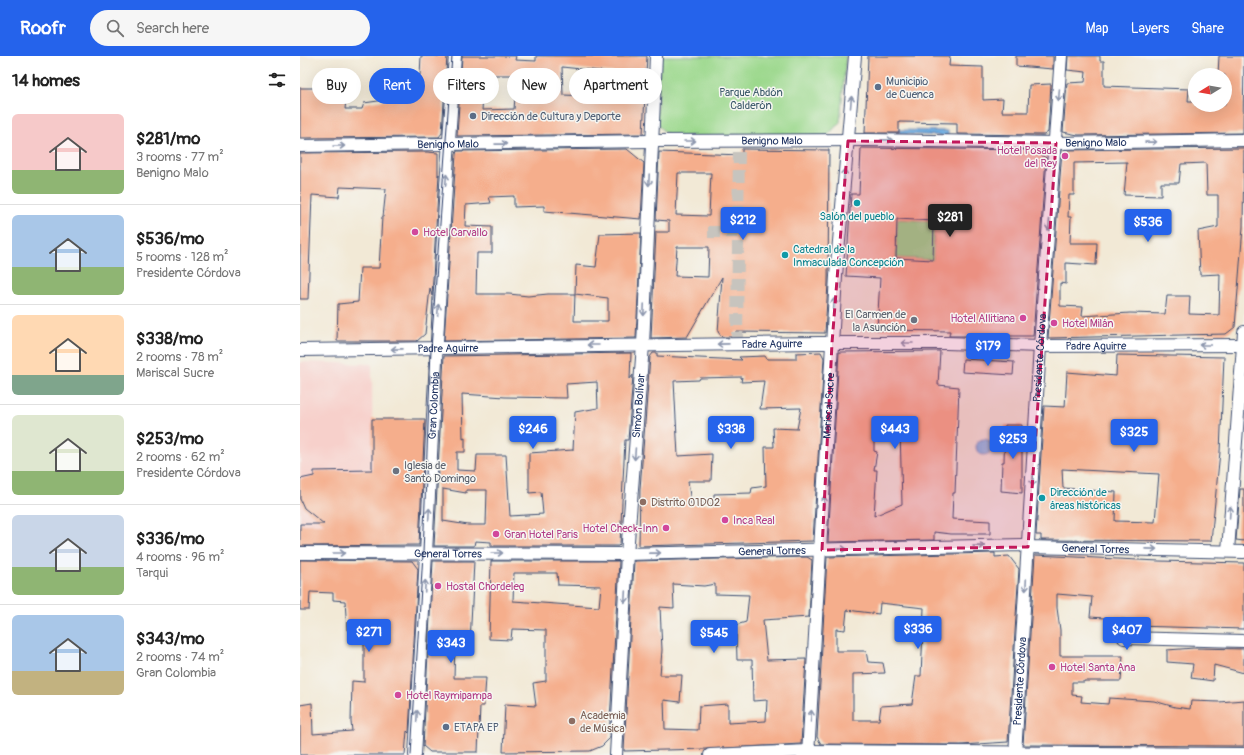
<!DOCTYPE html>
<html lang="en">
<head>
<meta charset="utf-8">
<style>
	body { margin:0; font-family:Pangolin,sans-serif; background:#f6f6f6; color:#222; height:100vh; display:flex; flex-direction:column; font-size:15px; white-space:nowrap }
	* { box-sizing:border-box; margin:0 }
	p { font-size:13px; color:#767676 }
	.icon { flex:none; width:22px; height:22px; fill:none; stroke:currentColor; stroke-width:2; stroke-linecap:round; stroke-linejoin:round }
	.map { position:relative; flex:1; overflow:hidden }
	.details { display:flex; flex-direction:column; background:#fff; width:300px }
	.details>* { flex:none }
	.top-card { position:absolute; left:12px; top:12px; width:380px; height:36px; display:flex; gap:8px }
	.needle { width:26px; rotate:259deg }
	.tools { position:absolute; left:888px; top:12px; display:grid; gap:8px }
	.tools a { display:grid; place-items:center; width:44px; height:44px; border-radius:50%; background:#fff; box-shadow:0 4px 16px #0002; font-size:20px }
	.price { position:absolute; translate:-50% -34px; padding:0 9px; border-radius:4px; background:#2563eb; color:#fff; font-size:13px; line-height:26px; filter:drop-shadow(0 1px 2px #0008) }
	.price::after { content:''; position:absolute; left:50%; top:24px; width:12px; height:9px; margin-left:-6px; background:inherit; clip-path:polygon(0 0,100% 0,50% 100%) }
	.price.current { background:#222; color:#fff }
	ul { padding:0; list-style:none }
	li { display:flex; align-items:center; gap:12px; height:100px; padding:0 12px }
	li+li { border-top:1px solid #e0e0e0 }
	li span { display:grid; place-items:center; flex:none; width:112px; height:80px; border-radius:6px; color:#555 }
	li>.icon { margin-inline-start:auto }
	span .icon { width:48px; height:48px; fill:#fffc; stroke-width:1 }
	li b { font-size:17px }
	h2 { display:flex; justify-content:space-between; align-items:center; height:48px; padding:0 12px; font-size:17px }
	.chip { padding:0 14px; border-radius:18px; background:#fff; box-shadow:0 4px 16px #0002; font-size:14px; line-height:36px }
	.chip.current { background:#2563eb; color:#fff }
	header { display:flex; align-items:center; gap:24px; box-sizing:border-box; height:56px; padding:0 20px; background:#2563eb; color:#fff }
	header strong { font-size:19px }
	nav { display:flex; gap:22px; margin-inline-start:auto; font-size:14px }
	.search { width:280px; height:36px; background:#f6f6f6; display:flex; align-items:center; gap:10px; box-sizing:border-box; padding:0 14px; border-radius:22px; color:#767676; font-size:15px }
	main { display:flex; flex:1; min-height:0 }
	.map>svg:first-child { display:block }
	.built { fill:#f7d0cb }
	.green { fill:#9bd88c; stroke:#5b8475 }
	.water { fill:#6fade1; stroke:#456ea0 }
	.building { fill:#f5ae8c; fill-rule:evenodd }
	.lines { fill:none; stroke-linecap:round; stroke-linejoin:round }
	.street-tunnel { stroke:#c7c4be; stroke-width:12; stroke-dasharray:12 6; stroke-linecap:butt }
	.street-casing { stroke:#3b4b70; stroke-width:14 }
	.street { stroke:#fff; stroke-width:12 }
	.tram { stroke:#1b2f5e; stroke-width:1 }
	.oneway { stroke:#8d97ae }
	.marked { fill:#c2185b; fill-opacity:0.2; stroke:#c2185b; stroke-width:3; stroke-dasharray:8 5; stroke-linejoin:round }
	.service-dot { fill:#5c6f8a; stroke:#f6f6f2; stroke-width:1.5 }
	.hotel-dot { fill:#d1479c; stroke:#f6f6f2; stroke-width:1.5 }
	.culture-dot { fill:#0f9aa8; stroke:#f6f6f2; stroke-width:1.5 }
	.worship-dot { fill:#6b7280; stroke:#f6f6f2; stroke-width:1.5 }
	.education-dot { fill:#8d6e63; stroke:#f6f6f2; stroke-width:1.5 }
	.labels { text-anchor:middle; stroke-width:3; stroke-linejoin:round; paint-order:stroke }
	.service-label { font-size:11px; fill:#4e5e75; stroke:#f6f6f2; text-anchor:start }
	.park-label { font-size:11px; fill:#3b596a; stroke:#f6f6f2 }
	.street-label { font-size:11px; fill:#1b2f5e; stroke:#f6f6f2 }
	.hotel-label { font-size:11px; fill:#b23c85; stroke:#f6f6f2; text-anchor:start }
	.culture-label { font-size:11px; fill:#0d838f; stroke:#f6f6f2; text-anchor:start }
	.worship-label { font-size:11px; fill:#5b616d; stroke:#f6f6f2; text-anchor:end }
	.education-label { font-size:11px; fill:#785e54; stroke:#f6f6f2; text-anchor:start }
</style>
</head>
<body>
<header>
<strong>Roofr</strong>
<div class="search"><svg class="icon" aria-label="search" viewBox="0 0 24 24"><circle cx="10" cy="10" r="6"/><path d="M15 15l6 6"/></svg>Search here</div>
<nav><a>Map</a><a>Layers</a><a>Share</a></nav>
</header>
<main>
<section class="details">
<h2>14 homes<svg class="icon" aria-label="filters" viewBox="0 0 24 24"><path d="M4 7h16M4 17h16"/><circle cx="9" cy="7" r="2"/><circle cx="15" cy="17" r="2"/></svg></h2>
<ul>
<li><span style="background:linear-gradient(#f6c9c9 70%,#8fb573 0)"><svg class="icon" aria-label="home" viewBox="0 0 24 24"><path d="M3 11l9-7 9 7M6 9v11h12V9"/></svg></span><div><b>$281/mo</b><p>3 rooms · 77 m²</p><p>Benigno Malo</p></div></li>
<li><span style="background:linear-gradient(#a9c7e8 65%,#8fb573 0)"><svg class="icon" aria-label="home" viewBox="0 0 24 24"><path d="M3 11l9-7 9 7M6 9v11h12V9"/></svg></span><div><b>$536/mo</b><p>5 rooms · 128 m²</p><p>Presidente Córdova</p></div></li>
<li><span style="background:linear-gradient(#ffd9b3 75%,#7fa58c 0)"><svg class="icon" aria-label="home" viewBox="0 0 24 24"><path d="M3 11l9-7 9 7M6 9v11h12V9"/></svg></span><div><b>$338/mo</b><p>2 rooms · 78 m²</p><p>Mariscal Sucre</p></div></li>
<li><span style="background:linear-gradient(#dfe7d0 70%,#8fb573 0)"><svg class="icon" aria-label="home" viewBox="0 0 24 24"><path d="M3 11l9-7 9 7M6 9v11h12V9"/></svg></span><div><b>$253/mo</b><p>2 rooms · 62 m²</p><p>Presidente Córdova</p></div></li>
<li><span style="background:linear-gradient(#c9d6e8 65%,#8fb573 0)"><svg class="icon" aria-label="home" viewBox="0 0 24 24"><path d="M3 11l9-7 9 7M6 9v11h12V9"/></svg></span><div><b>$336/mo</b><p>4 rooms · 96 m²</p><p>Tarqui</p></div></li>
<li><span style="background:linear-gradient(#a9c7e8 70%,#c2b280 0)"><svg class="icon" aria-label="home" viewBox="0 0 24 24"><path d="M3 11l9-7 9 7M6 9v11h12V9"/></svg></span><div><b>$343/mo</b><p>2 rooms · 74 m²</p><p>Gran Colombia</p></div></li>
</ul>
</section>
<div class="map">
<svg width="944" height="699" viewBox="0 0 944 699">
	<rect width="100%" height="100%" fill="#f6f6f2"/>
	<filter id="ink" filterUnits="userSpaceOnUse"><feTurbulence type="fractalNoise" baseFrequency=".025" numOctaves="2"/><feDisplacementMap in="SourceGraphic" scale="8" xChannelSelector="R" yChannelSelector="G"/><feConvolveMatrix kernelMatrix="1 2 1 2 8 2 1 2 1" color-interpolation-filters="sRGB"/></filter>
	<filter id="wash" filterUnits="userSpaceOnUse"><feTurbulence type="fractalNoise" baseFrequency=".012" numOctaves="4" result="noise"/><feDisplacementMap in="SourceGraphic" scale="16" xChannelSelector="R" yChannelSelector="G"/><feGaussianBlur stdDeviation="0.9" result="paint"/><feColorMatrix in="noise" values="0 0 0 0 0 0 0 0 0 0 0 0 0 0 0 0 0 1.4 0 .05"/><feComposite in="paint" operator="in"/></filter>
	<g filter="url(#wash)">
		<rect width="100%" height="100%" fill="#f2e9d6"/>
		<polygon class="built" points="0,306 72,308 73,490 0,491"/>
		<g class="green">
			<polygon points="360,0 546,0 540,66 524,83 372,84 356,67"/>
			<polygon points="597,163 634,165 633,204 596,202"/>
		</g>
		<g class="water">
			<polygon points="599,74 648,75 648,80 599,78"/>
			<circle cx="684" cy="391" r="8"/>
		</g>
		<g id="blocks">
			<g class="building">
				<polygon points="121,0 147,0 142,77 139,81 0,82 0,32 23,32 24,19 48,25 45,53 62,53 64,47 92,43 95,26 114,26 120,19"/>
				<path d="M162,0H216L215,4L236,5V0H347L343,78L157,80ZM262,11L319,17L316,41L263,39ZM185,19H217L214,53L182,54Z"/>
				<polygon points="568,0 650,0 649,10 683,11 683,44 703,43 702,56 728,56 729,29 751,28 748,76 744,79 657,78 657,67 599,66 599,77 565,77"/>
				<polygon points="716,0 753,0 753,13 716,10"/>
				<polygon points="768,0 800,0 800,5 804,5 804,30 889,33 888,45 895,45 895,49 925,49 925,19 918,19 919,0 944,0 943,77 778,79 763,76 767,27 785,26 786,16 767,14"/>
				<path d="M561,92L733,94L746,102L733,280H649L650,275L577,274L580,222L546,220L551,138H559ZM597,163L634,165L633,204L596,202Z"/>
				<path d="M944,92L943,171L935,271L926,278L748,282L762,94ZM827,106L824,139L861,140V127H879L881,108L906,107L907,139H918V171L898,175L900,219L920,218L919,259L889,258L890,240H867L865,258L830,257L782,260L783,251L760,250V227L766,228V207L796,209L797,187H770L771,161H768L769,139H774V107Z"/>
				<path d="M327,93L344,107L341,163L244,155V150L214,151V140L189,141L191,147L166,149L165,170L192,171V197H177L176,238H209L228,240L248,238H275L276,209L296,211L300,178L341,177L336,282L144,285L156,98L157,95ZM275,238L308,242V265H274Z"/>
				<path d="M442,93L529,94L528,227L525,277L435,276V281H422L418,276L422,221L387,281L351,282L356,176H369V165L356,164L359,96L442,99ZM378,117H411L409,160L376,159ZM377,191H409L408,221L375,220Z"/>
				<polygon points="127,96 138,97 138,120 139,118 132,240 130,232 125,278 117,285 37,285 38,248 58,246 60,212 79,212 82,161 83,161 86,133 40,131 39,141 12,139 8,243 0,243 0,97"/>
				<path d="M640,295L638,329L659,331L655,437H653L652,463L690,465V478H651L634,476V484L528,486L539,296ZM574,370L600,373L602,448L574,460L577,414H574L577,396L574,395Z"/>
				<path d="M521,296L524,302L513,485L339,490L340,433L350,301L353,297H357V300L442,304L439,301L465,300L467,303H496V297ZM442,321L441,326L464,325L460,353L501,352L497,373L473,372L474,391H465L466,430L452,432L451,437L414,438V448H391L388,425H411L412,398L378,400L374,325L399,324L400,322Z"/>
				<path d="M331,297L330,323L333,319L328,384H325L320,488L318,490H191V486L175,485L174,490H134L144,300ZM297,326L298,352L275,356L273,394L229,397V437L241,436L243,458L210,460L206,399H177L176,415L157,414V396H165V382L163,383L162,338L205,341L267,342L266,328ZM143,433L166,437V434H187L186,469H168L143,465Z"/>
				<path d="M817,299L924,301L920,396L911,485L741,484V479H736L744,350L765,351L767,316L816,320ZM762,413L859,418L855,466L815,465L816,436L763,432Z"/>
				<polygon points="663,303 714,306 713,319 662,316"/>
				<polygon points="72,363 125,363 119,489 0,490 0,468 24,468 4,452 0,443 0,423 14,420 14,415 72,414"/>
				<polygon points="705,369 722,369 722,437 701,435 702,406 704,406"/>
				<polygon points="940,433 944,433 944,485 936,484"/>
				<path d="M695,497V501L709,500L719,513L708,686L661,689L521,688L517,681L527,501ZM580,547L624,552L621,620H616L612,648L581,650L579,664H553V618L585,617L583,607L568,606L566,595H536V573L545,574L547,554L579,558Z"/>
				<polygon points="735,499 859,505 944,507 944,573 834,570 834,564 790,561 792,541 757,538 757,552 760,574 760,600 823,600 821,625 784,625 784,626 772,626 772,639 782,640 781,646 808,648 809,642 854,645 875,651 890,653 891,645 919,646 944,644 944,690 723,689"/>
				<path d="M507,501L512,504L509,561L463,564L467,604L506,603L501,688L406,693L324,695L334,505ZM373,528L404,530L415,528V538L449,539L446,566L436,569L437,604H452L453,645L467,644L466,665L428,667V648L399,650L398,674L365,673L364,644L380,646L382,619H360L362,594L360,551L374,552Z"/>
				<polygon points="0,504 112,505 118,513 109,677 107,675 105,699 0,699 0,649 12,647 13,678 52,675 51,666 52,625 64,626 64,582 62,581 62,576 47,574 45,545 33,544 33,537 10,536 9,554 0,554"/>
				<polygon points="133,505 174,505 170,588 155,586 154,622 186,622 184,650 180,650 178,696 130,696 123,690"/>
				<path d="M191,505H319L309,683L302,690L290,695L203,696L205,648L236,650L233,627L246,625V574L212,573L211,584L189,583ZM214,517H257L258,529L301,530L299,551L213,545Z"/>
				<polygon points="894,592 944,593 944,617 914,609 913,625 891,622 893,608 867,606 867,594"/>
			</g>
		</g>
	</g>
	<g filter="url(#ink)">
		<use href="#blocks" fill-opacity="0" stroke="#3b4b70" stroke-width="1"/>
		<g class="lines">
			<g class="street-tunnel">
				<polyline points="408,176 437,176"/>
				<polyline points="437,288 439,85"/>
			</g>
			<g class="street-casing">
				<g id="street">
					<path id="s1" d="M0,90L351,85L569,84L756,87L944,84"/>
					<path id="s2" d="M0,294L520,287H646L740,290L944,289"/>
					<polyline points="928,495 944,276"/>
					<path id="s3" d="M0,497L327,498L724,489L728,491L944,496"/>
					<polyline points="824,582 944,585"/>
					<path id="s4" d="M115,699C129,466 137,233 155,0"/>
					<path id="s5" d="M316,699L327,498L343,289L356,0"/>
					<polyline points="410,699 508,695 944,698"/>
					<path id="s6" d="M508,699L536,220L555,0"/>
					<path id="s7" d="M715,699L740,290L761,0"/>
				</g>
			</g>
			<use href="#street" class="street"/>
			<polyline class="tram" points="111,699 123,497 131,293 152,0"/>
		</g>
		<defs><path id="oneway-shaft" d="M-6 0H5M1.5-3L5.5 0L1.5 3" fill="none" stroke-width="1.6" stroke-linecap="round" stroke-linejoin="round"/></defs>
		<g class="oneway">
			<use href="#oneway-shaft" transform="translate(759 39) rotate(94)"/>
			<use href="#oneway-shaft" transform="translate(551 46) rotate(-85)"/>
			<use href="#oneway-shaft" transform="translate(587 84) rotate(1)"/>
			<use href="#oneway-shaft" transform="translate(390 85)"/>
			<use href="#oneway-shaft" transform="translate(851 86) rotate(-1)"/>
			<use href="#oneway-shaft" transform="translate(201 88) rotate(-1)"/>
			<use href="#oneway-shaft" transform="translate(39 90)"/>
			<use href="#oneway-shaft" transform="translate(544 119) rotate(-86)"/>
			<use href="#oneway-shaft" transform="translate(146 124) rotate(-86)"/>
			<use href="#oneway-shaft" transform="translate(349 124) rotate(92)"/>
			<use href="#oneway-shaft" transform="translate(749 169) rotate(95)"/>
			<use href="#oneway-shaft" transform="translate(534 248) rotate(-86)"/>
			<use href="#oneway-shaft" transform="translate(138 254) rotate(-86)"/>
			<use href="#oneway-shaft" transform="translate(344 254) rotate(92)"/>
			<use href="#oneway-shaft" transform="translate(607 287) rotate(-180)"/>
			<use href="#oneway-shaft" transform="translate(423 288) rotate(179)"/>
			<use href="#oneway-shaft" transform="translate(293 289) rotate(180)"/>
			<use href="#oneway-shaft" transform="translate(905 289) rotate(180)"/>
			<use href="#oneway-shaft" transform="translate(97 293) rotate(179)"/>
			<use href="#oneway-shaft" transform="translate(335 398) rotate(94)"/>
			<use href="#oneway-shaft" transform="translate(733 424) rotate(93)"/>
			<use href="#oneway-shaft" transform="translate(524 446) rotate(-87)"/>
			<use href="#oneway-shaft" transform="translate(930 456) rotate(-86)"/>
			<use href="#oneway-shaft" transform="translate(129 458) rotate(-87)"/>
			<use href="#oneway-shaft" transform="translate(679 490) rotate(-1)"/>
			<use href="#oneway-shaft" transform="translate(541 493) rotate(-1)"/>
			<use href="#oneway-shaft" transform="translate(851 493) rotate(1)"/>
			<use href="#oneway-shaft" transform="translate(39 497)"/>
			<use href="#oneway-shaft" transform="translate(197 497)"/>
			<use href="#oneway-shaft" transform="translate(355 497) rotate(-1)"/>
			<use href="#oneway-shaft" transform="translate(726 529) rotate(93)"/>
			<use href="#oneway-shaft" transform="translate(125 530) rotate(-87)"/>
			<use href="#oneway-shaft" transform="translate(325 541) rotate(93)"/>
			<use href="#oneway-shaft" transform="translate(117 660) rotate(-87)"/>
			<use href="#oneway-shaft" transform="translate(511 660) rotate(-86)"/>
		</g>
	</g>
	<path class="marked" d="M548,85L756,87L728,491L522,494L532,287Z"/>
	<g class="service-dot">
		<circle cx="578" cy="31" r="4"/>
		<circle cx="173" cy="60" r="4"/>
		<circle cx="146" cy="671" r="4"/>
	</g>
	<g class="hotel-dot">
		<circle cx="765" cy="100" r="4"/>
		<circle cx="115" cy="176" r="4"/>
		<circle cx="723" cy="262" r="4"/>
		<circle cx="754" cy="267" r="4"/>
		<circle cx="425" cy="464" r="4"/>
		<circle cx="366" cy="472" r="4"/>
		<circle cx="196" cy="478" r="4"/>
		<circle cx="138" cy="530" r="4"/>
		<circle cx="752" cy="611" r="4"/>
		<circle cx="98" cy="639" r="4"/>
	</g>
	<g class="culture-dot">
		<circle cx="557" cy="147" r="4"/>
		<circle cx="485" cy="199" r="4"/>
		<circle cx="742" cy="442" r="4"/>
	</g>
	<g class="worship-dot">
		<circle cx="614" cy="264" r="4"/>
		<circle cx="96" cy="415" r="4"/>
	</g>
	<g class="education-dot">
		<circle cx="343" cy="446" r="4"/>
		<circle cx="272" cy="665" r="4"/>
	</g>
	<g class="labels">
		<g class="service-label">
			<text x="586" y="29">Municipio<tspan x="586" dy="13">de Cuenca</tspan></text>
			<text x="181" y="64">Dirección de Cultura y Deporte</text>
			<text x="154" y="675">ETAPA EP</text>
		</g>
		<g class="park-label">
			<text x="451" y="40">Parque Abdón<tspan x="451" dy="13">Calderón</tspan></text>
		</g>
		<g class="street-label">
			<text dy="4" stroke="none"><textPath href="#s1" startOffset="472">Benigno Malo</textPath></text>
			<text dy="4" stroke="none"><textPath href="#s1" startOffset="796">Benigno Malo</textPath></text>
			<text dy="4" stroke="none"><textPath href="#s1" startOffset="148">Benigno Malo</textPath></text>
			<text dy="4" stroke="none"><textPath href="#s2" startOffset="472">Padre Aguirre</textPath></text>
			<text dy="4" stroke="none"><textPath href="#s2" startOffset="796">Padre Aguirre</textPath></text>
			<text dy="4" stroke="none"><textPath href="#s2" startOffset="148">Padre Aguirre</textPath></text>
			<text dy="4" stroke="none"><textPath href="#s7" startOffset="398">Presidente Córdova</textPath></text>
			<text dy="4" stroke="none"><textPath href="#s4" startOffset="350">Gran Colombia</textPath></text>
			<text dy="4" stroke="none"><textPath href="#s6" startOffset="350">Mariscal Sucre</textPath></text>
			<text dy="4" stroke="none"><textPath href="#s5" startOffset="350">Simón Bolívar</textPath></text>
			<text dy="4" stroke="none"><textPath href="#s3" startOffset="796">General Torres</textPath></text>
			<text dy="4" stroke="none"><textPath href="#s3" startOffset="472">General Torres</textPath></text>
			<text dy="4" stroke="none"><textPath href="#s3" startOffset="148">General Torres</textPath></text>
			<text dy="4" stroke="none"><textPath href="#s7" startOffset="74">Presidente Córdova</textPath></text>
		</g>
		<g class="hotel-label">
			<text x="757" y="98" text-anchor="end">Hotel Posada<tspan x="757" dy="13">del Rey</tspan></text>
			<text x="123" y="180">Hotel Carvallo</text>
			<text x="715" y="266" text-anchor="end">Hotel Allitiana</text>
			<text x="762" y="271">Hotel Milán</text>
			<text x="433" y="468">Inca Real</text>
			<text x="358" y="476" text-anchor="end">Hotel Check-Inn</text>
			<text x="204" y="482">Gran Hotel Paris</text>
			<text x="146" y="534">Hostal Chordeleg</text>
			<text x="760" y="615">Hotel Santa Ana</text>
			<text x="106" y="643">Hotel Raymipampa</text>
		</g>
		<g class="culture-label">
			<text x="557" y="164" text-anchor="middle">Salón del pueblo</text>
			<text x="493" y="197">Catedral de la<tspan x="493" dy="13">Inmaculada Concepción</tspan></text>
			<text x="750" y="440">Dirección de<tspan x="750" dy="13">áreas históricas</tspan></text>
		</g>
		<g class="worship-label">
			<text x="606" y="262">El Carmen de<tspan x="606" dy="13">la Asunción</tspan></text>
			<text x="104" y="413" text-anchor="start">Iglesia de<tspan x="104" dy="13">Santo Domingo</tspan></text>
		</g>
		<g class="education-label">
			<text x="351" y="450">Distrito 01D02</text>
			<text x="280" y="663">Academia<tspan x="280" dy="13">de Música</tspan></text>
		</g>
	</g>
</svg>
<div class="tools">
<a><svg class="needle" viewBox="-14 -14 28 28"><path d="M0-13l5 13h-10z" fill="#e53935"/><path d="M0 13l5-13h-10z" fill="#767676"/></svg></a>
</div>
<b class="price current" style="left:650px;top:182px">$281</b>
<b class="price" style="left:443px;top:185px">$212</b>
<b class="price" style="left:848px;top:187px">$536</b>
<b class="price" style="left:688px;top:311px">$179</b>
<b class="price" style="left:233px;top:394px">$246</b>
<b class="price" style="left:431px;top:394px">$338</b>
<b class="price" style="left:595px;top:394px">$443</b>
<b class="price" style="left:834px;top:397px">$325</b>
<b class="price" style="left:713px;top:404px">$253</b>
<b class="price" style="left:618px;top:594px">$336</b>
<b class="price" style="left:827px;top:595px">$407</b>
<b class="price" style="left:69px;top:597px">$271</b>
<b class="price" style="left:414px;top:598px">$545</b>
<b class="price" style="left:151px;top:608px">$343</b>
<div class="top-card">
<a class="chip">Buy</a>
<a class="chip current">Rent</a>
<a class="chip">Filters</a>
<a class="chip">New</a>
<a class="chip">Apartment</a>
</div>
</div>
</main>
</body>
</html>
